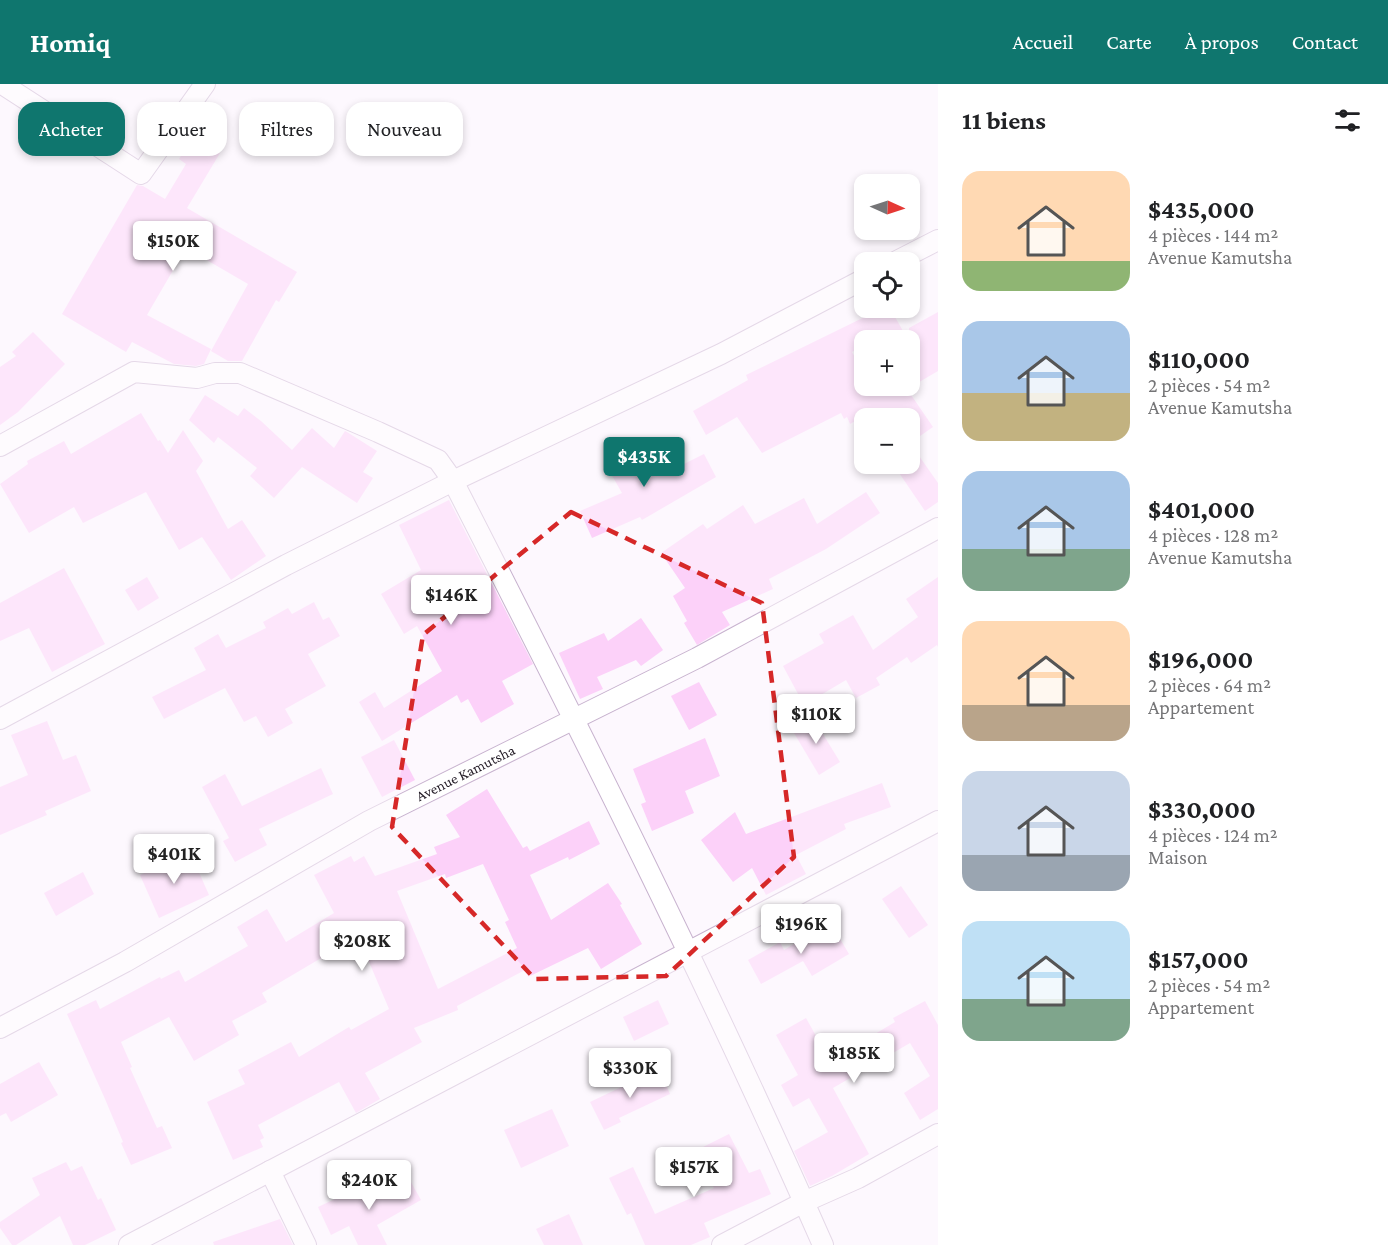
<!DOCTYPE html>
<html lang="fr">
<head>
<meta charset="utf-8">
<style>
	body { margin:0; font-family:"Crimson Pro",serif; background:#f6f6f6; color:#202124; height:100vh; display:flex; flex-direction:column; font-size:22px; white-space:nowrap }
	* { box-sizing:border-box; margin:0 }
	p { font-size:20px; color:#757577 }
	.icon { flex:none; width:33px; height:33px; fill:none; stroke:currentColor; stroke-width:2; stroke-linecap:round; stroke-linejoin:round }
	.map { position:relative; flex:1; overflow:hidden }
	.details { display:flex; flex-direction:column; background:#fff; width:450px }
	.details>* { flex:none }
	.guide { position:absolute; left:18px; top:18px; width:570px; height:54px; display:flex; gap:12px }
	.needle { width:39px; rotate:93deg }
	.fabs { position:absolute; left:854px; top:90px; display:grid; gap:12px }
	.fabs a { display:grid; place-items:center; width:66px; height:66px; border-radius:12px; background:#fff; box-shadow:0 3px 9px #0003; font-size:30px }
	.price { position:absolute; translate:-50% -51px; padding:0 14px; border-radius:6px; background:#fff; color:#222; font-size:20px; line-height:39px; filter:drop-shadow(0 2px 3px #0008) }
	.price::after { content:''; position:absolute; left:50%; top:36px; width:18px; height:14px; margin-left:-9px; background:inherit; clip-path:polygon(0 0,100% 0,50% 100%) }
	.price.on { background:#0f766e; color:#fff }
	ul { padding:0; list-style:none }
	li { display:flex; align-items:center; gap:18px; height:150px; padding:0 24px }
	li span { display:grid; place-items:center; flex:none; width:168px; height:120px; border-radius:18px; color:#555 }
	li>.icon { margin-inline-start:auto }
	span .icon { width:72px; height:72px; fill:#fffc; stroke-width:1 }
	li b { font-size:26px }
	h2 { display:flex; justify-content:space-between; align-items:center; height:72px; padding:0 24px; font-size:26px }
	.tag { padding:0 21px; border-radius:18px; background:#fff; box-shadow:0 3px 9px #0003; font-size:21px; line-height:54px }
	.tag.on { background:#0f766e; color:#fff }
	header { display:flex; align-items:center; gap:36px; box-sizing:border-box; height:84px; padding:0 30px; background:#0f766e; color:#fff }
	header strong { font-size:28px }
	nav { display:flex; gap:33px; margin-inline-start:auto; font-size:21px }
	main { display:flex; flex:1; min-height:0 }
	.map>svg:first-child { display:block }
	.building { fill:#fcd1f9; fill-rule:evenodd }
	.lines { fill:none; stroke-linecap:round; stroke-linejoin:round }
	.minor-casing { stroke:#c8b3cf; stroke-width:22 }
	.minor { stroke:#fff; stroke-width:20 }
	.marked { fill:none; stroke:#d62828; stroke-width:4.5; stroke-dasharray:12 8; stroke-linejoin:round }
	.labels { text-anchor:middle; stroke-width:4.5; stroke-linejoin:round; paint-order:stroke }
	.street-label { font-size:15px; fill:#231c26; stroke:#fff }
</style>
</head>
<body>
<header>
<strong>Homiq</strong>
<nav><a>Accueil</a><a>Carte</a><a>À propos</a><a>Contact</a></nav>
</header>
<main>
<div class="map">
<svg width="938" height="1161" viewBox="0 0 938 1161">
	<rect width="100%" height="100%" fill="#fdf8fe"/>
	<g class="building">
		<polygon points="193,52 220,69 187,124 297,188 279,218 276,216 242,277 228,277 211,267 248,200 186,164 147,231 211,265 204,280 196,282 174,280 132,258 126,268 62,230 137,101 143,102 165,115 186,80 179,75"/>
		<polygon points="883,224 890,224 903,247 885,256 864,256 864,262 852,268 864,290 864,302 905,302 933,343 910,359 938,399 938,418 925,427 893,380 909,380 909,334 861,334 850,340 847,333 844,335 841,329 762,369 737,333 706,351 693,327 748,296 746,291"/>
		<polygon points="938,228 938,287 909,304 909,244"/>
		<polygon points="33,248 65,280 18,328 0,341 0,283 16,272 12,268"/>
		<polygon points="205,311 238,332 244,324 261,337 292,366 312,344 334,364 345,347 347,348 377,367 363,388 373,394 357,419 302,383 274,414 250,392 257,384 218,353 214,359 189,336"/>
		<polygon points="141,329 158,357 160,356 168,369 183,346 203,377 196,387 228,445 242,436 266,472 231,496 202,453 179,466 146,408 83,439 74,423 29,449 0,400 28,380 27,377 64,357 71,370"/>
		<polygon points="643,355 662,391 704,370 716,393 642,436 640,433 592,454 580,427 622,409 606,381 623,371 621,367"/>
		<polygon points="866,408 880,429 826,465 769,495 773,505 722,528 730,541 697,561 684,539 687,537 673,512 685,504 661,469 703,440 707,445 743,421 755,440 804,414 817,440"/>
		<polygon points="449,416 533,580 502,597 514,620 481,639 468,615 461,619 457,611 382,657 359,618 375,608 384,624 442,587 417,542 404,550 381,510 421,486 399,441"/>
		<polygon points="64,484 105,560 52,588 29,544 0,557 0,519"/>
		<polygon points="147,493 159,514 138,527 125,506"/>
		<polygon points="938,493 938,563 937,561 911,579 907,573 876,594 880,601 856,614 846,596 804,621 783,582 824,559 819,550 853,531 873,566 918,533 906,515"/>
		<polygon points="314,518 323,536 329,533 340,552 308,570 326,602 285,625 293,639 268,653 256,632 244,638 225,604 164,635 152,613 206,586 194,564 218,550 226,564 266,544 263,538 288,524 292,530"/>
		<polygon points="641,534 663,566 641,582 636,576 597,593 603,605 580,615 559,569 604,549 608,557"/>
		<polygon points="699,598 717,631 689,646 671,612"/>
		<polygon points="812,632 840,678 819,691 791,644"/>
		<polygon points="47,637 63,676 76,671 91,707 45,727 47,731 0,751 0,703 28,691 11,651"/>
		<polygon points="705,654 720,692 685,707 694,729 652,747 641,720 646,718 633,685"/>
		<polygon points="394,656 415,696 382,713 361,673"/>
		<polygon points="321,684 333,710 259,745 267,761 235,778 223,757 229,754 202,703 225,690 242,722"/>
		<polygon points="882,699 891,723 844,740 846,745 796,771 806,790 766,811 752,784 733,798 701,756 735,728 746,750"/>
		<path d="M487,705L523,764L527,762L530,767L589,737L600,760L569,776L568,773L530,791L551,836L608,799L622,820L620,821L642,860L601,885L588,864L528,893L525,886L457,922L458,926L414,944L422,958L365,989L380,1015L356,1029L339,998L258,1041L264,1054L260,1056L263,1063L233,1076L207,1018L245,1000L238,986L291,958L299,973L349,943L351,946L389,925L361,859L353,862L350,857L262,909L267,918L232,937L239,951L194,977L169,933L121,958L132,983L130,984L157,1044L162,1042L172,1064L131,1081L121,1059L123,1058L105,1015L67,930L96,916L100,925L160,893L161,895L179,886L185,898L248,862L237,843L267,825L286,858L334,829L314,791L351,772L354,778L364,772L375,792L437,770L434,763L460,753L446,731ZM483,780L509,836L505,838L517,864L438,905L397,807L445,790L446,794Z"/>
		<polygon points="190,768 209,811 159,834 140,791"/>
		<polygon points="83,788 94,810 56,832 44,809"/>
		<polygon points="901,802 928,841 909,854 882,815"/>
		<polygon points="830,838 849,870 812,892 803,877 761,900 748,876 780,858 784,866"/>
		<polygon points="658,916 669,940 634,957 623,933"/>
		<polygon points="925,917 938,941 938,1025 920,1036 904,1009 930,992 910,959 833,1004 869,1070 832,1092 810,1102 794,1067 828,1048 809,1014 793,1023 781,1001 798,991 776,951 806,934 830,977 895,938 893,934"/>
		<polygon points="39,978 58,1011 11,1038 6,1029 0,1032 0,1000"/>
		<polygon points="659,985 670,1010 619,1034 621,1038 604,1046 590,1018"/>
		<polygon points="552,1025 569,1062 521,1084 504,1046"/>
		<polygon points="729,1050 749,1089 760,1085 771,1110 704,1139 710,1153 691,1161 645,1161 631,1129 627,1131 609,1094 633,1083 655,1130 714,1104 695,1067"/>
		<polygon points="66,1078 71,1087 82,1082 98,1116 101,1114 116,1146 85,1161 73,1161 60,1132 16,1161 12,1161 0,1144 0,1138 40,1111 32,1094"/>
		<polygon points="407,1091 421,1116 377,1141 387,1161 358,1161 349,1142 331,1151 318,1123 358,1104 364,1116"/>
		<polygon points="569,1130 583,1161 544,1161 536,1145"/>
		<polygon points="280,1135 293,1161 214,1161 213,1158"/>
	</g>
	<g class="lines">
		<g class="minor-casing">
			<g id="minor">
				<polyline points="2,0 141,90 205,0"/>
				<polyline points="895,178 938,156"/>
				<path d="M0,362L134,288L197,294L215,289H240L378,348L438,376L453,397C582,649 709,902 823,1161"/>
				<polyline points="0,635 286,481 453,397 721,270 864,195"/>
				<path id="s1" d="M0,944L125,878L369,737L697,574L938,444"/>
				<polyline points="270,1087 306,1161"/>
				<polyline points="129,1161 938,737"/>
				<polyline points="722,1161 804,1118 858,1094 938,1050"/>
			</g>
		</g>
		<use href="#minor" class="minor"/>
	</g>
	<path d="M0 0H938V1161H0ZM571,428L762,519L794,773L666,892L535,895L392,743L423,551Z" fill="#fdf8fe" fill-opacity=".55" fill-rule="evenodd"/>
	<path class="marked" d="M571,428L762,519L794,773L666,892L535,895L392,743L423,551Z"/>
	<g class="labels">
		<g class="street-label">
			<text dy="5" stroke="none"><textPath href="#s1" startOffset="531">Avenue Kamutsha</textPath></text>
		</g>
	</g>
</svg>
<div class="fabs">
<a><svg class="needle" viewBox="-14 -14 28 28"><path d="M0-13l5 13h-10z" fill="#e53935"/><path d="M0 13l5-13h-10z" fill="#757577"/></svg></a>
<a><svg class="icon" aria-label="locate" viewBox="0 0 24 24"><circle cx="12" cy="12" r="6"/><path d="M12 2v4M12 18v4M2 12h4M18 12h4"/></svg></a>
<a>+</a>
<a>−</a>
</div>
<b class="price" style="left:173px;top:188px">$150K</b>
<b class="price on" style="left:644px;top:404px">$435K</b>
<b class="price" style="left:451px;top:542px">$146K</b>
<b class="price" style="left:816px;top:661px">$110K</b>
<b class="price" style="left:174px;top:801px">$401K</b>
<b class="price" style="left:801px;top:871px">$196K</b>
<b class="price" style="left:362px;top:888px">$208K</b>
<b class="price" style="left:854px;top:1000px">$185K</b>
<b class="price" style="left:630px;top:1015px">$330K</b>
<b class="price" style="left:694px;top:1114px">$157K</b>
<b class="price" style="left:369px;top:1127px">$240K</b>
<div class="guide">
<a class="tag on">Acheter</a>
<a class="tag">Louer</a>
<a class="tag">Filtres</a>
<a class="tag">Nouveau</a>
</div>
</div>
<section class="details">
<h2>11 biens<svg class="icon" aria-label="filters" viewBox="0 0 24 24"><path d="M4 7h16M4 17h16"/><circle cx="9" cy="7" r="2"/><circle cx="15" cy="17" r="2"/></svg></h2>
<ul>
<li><span style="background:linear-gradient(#ffd9b3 75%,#8fb573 0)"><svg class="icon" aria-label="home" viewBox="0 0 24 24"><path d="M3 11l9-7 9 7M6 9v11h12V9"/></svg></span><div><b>$435,000</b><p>4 pièces · 144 m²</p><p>Avenue Kamutsha</p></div></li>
<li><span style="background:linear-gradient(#a9c7e8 60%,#c2b280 0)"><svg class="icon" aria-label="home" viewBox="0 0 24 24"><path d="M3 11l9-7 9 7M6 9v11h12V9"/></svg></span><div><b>$110,000</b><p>2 pièces · 54 m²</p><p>Avenue Kamutsha</p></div></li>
<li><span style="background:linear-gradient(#a9c7e8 65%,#7fa58c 0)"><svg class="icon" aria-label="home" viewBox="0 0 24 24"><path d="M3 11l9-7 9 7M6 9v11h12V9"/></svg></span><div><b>$401,000</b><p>4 pièces · 128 m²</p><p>Avenue Kamutsha</p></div></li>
<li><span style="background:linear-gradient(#ffd9b3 70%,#b9a48a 0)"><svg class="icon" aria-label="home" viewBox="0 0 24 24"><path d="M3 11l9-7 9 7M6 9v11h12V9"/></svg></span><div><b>$196,000</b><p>2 pièces · 64 m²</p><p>Appartement</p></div></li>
<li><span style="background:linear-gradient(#c9d6e8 70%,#9aa5b1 0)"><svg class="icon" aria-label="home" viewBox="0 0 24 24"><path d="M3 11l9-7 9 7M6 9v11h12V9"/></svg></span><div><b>$330,000</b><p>4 pièces · 124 m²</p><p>Maison</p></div></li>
<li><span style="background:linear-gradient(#bfe0f5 65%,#7fa58c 0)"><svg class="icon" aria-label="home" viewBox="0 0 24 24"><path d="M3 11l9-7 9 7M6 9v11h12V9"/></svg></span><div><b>$157,000</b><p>2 pièces · 54 m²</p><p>Appartement</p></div></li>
</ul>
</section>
</main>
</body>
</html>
